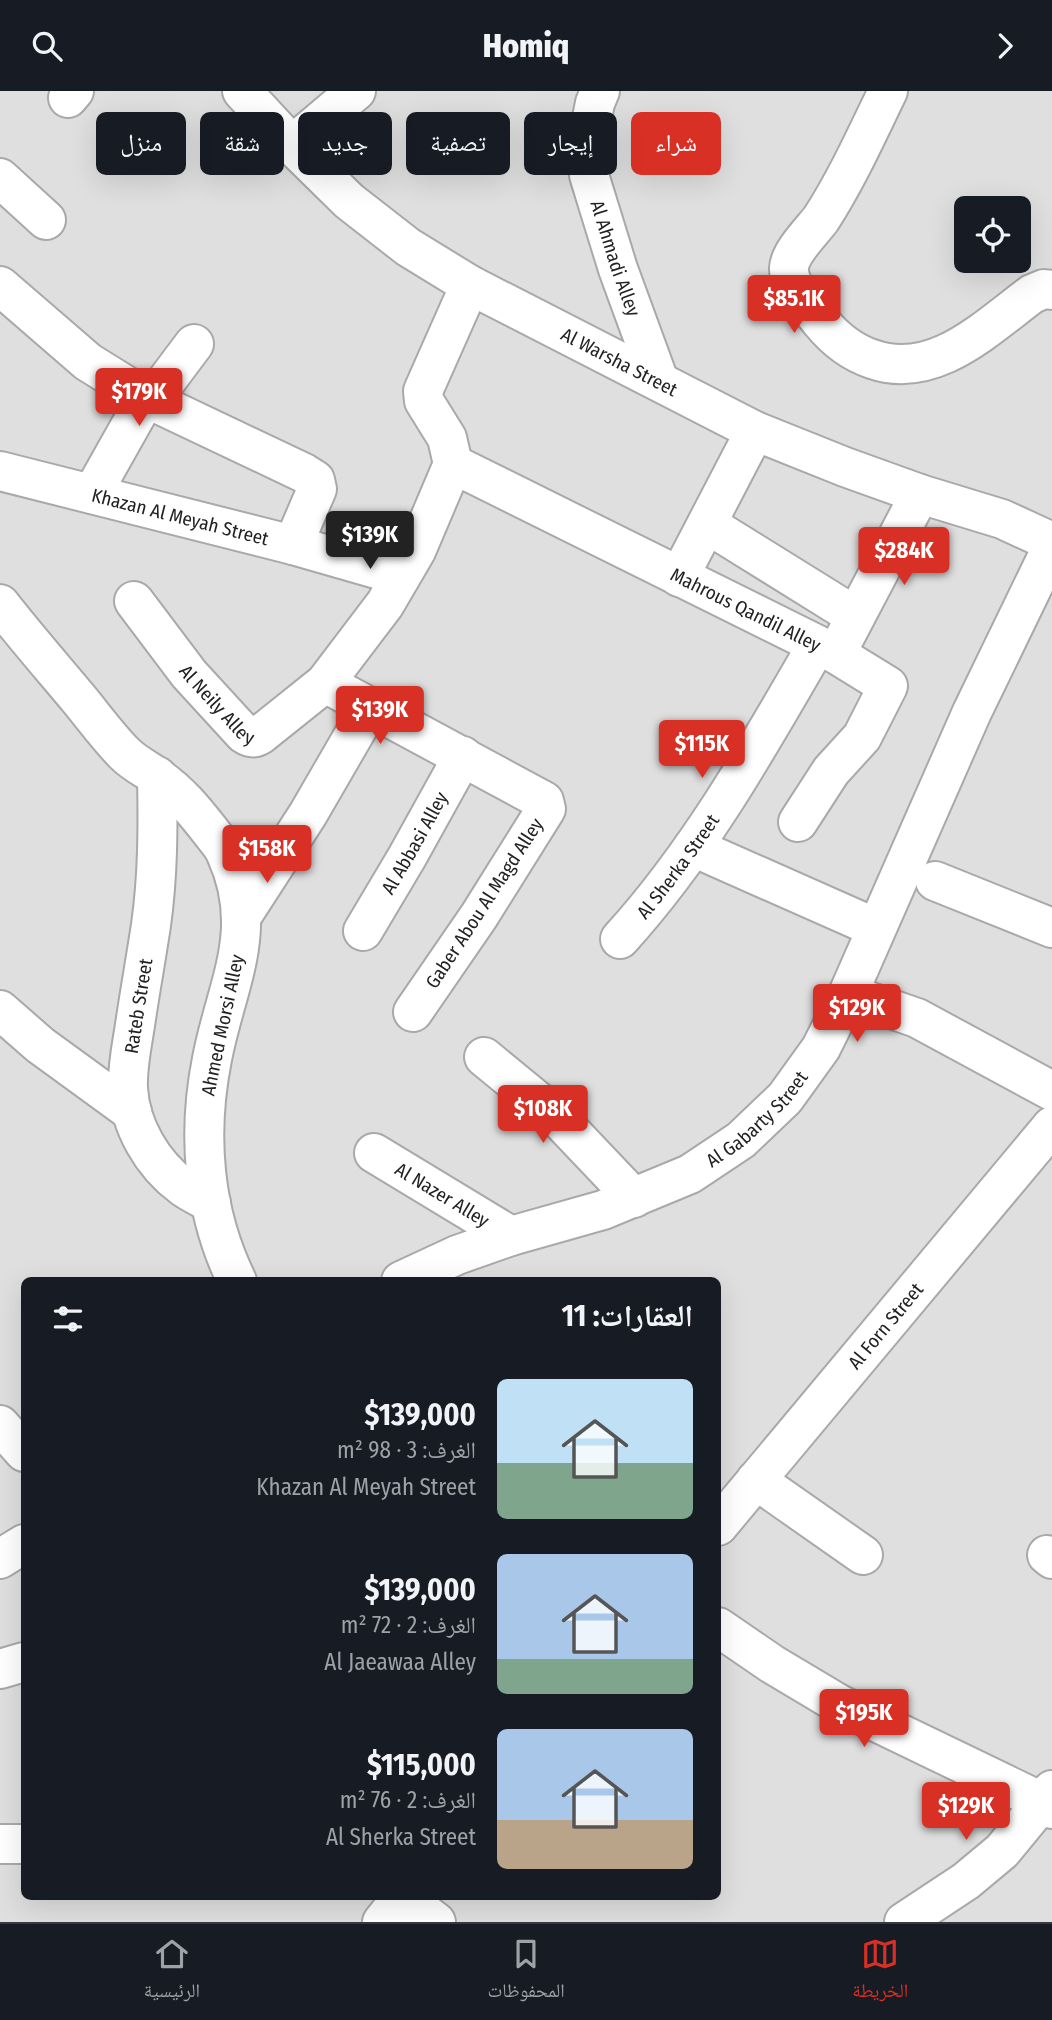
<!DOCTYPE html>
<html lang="ar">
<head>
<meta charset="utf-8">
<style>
	body { margin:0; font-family:"Fira Sans Condensed","Noto Naskh Arabic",sans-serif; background:#242831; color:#f1f3f6; direction:rtl; height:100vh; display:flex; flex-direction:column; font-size:26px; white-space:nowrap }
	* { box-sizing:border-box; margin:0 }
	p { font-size:23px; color:#9ea1a6 }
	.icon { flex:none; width:38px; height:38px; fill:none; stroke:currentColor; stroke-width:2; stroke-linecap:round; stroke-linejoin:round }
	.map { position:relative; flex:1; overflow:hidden; direction:ltr }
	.panel { position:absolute; left:21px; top:1186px; width:700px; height:623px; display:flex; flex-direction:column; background:#171b24; border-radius:10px; box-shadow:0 7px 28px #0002; direction:rtl }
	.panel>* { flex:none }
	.top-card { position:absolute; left:21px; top:21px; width:700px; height:63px; direction:rtl; display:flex; gap:14px }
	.tools { position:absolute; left:954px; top:105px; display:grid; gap:14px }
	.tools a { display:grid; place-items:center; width:77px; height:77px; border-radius:10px; background:#171b24; box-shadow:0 7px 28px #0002; font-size:35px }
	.price { position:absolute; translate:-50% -60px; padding:0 16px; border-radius:7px; background:#d93025; color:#fff; font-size:23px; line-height:46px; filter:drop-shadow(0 2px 4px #0008) }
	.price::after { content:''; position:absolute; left:50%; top:42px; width:21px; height:16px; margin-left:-10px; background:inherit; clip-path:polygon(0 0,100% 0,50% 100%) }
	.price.selected { background:#222; color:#fff }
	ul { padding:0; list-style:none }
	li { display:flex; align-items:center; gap:21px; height:175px; padding:0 28px }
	li span { display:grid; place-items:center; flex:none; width:196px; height:140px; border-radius:10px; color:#555 }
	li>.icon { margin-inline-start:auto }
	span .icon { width:84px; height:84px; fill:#fffc; stroke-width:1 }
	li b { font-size:30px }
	h2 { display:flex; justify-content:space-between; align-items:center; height:84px; padding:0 28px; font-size:30px }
	.pill { padding:0 24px; border-radius:10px; background:#171b24; box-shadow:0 7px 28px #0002; font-size:24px; line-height:63px }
	.pill.selected { background:#d93025; color:#fff }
	header { display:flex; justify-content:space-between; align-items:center; height:91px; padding:0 28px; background:#171b24; font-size:32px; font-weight:800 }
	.dock { display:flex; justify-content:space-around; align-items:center; height:98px; border-top:2px solid #363941; background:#171b24; font-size:19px; color:#9ea1a6 }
	.dock a { display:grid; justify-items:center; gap:4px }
	.dock .selected { color:#d93025 }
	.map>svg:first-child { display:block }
	.residential { fill:#e0dfdf; fill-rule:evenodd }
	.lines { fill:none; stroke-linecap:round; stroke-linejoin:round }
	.street-casing { stroke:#a9a9a9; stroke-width:42 }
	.street { stroke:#fff; stroke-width:38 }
	.labels { text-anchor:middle; stroke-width:5; stroke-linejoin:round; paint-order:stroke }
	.street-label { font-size:19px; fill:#222; stroke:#fff }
</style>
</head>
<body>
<header><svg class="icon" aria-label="forward" viewBox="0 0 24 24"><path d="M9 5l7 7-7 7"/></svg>Homiq<svg class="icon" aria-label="search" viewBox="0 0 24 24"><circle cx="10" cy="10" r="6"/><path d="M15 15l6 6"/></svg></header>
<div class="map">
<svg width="1052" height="1831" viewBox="0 0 1052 1831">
	<rect width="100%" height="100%" fill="#f2efe9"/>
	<path class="residential" d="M0,0H1052V1831H0ZM966,117H1018V170H966ZM24,1190H718V1806H24Z"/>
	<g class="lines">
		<g class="street-casing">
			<g id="street">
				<path id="s1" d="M242,0L292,54L349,110L408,156L470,194L755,340L845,376L920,403L1002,428L1052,451"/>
				<path id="s2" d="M600,0L595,12L588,47L589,84L618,178L659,290"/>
				<path d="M888,0C867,43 847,88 821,128C812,140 790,161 789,177C788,197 810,216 821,231C835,248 851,261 872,268C934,290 986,237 1032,203L1044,198L1052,199"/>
				<polyline points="68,7 74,0"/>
				<polyline points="292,54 356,0"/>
				<polyline points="0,87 46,129"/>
				<polyline points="0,195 88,271 146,307 304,382 315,389 317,398 293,454"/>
				<path id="s3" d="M453,373L836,563L888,595L862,646L831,680L798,731"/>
				<path id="s4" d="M0,380L293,454L401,485"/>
				<polyline points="92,403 146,307 161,297 194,253"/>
				<polyline points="707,433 855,525"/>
				<polyline points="679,486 755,340"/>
				<path id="s5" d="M134,510L189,583L244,643C250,647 254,648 260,644L325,592L385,513L416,460L453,373L447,347L424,310L423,300L470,194"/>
				<path d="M0,513C25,545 52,576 78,607C93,625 108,646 125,663C134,672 146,678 156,685C180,702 193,718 211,741C216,748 223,755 226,763C261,840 226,894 212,968C197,1043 203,1121 237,1190"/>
				<polyline points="836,563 920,403"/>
				<polyline points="325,592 544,710 546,718 479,825 413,921"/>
				<path d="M157,685C158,735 158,785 151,834C146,867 140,900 135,934C132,954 127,976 128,997C130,1035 152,1073 183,1096C191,1102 202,1107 211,1112"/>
				<polyline points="693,756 876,837"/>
				<polyline points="935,790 1052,837"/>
				<polyline points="242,825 308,723 370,616"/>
				<path id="s6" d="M363,840L407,766L463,665"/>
				<path id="s7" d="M620,848C700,760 758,656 817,554"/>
				<polyline points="848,903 917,927 1052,1000"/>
				<polyline points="0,919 40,954 132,1021"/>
				<polyline points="484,966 557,1026 634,1107"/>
				<path id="s8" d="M374,1062L511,1145"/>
				<path id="s9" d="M401,1190L457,1164L511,1145L603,1119L690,1083L741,1049L785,1007L821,957L848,903L972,621L1052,456"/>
				<polyline points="0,1334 24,1361"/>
				<polyline points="756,1389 863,1464"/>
				<path id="s10" d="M718,1435L1052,1035"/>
				<polyline points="1047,1464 1052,1468"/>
				<polyline points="0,1468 24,1453"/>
				<polyline points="718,1536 772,1573 839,1613 1042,1711 1052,1718"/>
				<polyline points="0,1578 24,1571"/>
				<polyline points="0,1753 24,1753"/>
				<polyline points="403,1806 436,1831"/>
				<polyline points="382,1831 402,1806"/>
				<polyline points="904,1831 966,1790 1002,1760 1052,1699"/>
			</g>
		</g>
		<use href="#street" class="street"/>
	</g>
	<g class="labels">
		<g class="street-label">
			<text dy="7" stroke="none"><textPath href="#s2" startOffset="173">Al Ahmadi Alley</textPath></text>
			<text dy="7" stroke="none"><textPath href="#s1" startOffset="469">Al Warsha Street</textPath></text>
			<text dy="7" stroke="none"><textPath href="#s4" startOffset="186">Khazan Al Meyah Street</textPath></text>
			<text dy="7" stroke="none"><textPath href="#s3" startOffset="327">Mahrous Qandil Alley</textPath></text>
			<text dy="7" stroke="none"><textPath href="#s5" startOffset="133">Al Neily Alley</textPath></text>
			<text dy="7" stroke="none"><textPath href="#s6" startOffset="102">Al Abbasi Alley</textPath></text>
			<text dy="7" stroke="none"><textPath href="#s7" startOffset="93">Al Sherka Street</textPath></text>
			<text transform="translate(484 812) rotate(-57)" y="7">Gaber Abou Al Magd Alley</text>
			<text transform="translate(138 915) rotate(-81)" y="7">Rateb Street</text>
			<text transform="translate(222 934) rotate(-78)" y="7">Ahmed Morsi Alley</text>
			<text dy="7" stroke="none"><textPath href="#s9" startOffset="396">Al Gabarty Street</textPath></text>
			<text dy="7" stroke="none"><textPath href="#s8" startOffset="80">Al Nazer Alley</textPath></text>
			<text dy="7" stroke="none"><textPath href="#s10" startOffset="261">Al Forn Street</textPath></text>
		</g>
	</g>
</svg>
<div class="tools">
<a><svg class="icon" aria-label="locate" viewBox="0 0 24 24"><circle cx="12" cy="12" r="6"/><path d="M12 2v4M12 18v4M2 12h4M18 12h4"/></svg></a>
</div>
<b class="price" style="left:794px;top:244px">$85.1K</b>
<b class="price" style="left:139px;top:337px">$179K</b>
<b class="price selected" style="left:370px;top:480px">$139K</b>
<b class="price" style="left:904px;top:496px">$284K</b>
<b class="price" style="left:380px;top:655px">$139K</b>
<b class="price" style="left:702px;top:689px">$115K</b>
<b class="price" style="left:267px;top:794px">$158K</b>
<b class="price" style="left:857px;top:953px">$129K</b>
<b class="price" style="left:543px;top:1054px">$108K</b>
<b class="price" style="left:864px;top:1658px">$195K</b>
<b class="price" style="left:966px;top:1751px">$129K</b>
<div class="top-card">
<a class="pill selected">شراء</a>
<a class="pill">إيجار</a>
<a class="pill">تصفية</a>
<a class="pill">جديد</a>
<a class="pill">شقة</a>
<a class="pill">منزل</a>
</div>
<section class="panel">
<h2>العقارات: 11<svg class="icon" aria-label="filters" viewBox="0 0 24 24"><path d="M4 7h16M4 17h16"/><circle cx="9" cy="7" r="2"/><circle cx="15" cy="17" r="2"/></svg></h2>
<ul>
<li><span style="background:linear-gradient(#bfe0f5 60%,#7fa58c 0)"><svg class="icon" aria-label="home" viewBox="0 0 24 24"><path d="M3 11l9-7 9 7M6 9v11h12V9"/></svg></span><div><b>$139,000</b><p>الغرف: 3 · 98 m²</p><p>Khazan Al Meyah Street</p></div></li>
<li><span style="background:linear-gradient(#a9c7e8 75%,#7fa58c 0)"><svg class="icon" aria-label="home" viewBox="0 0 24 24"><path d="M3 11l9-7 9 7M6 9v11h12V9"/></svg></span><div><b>$139,000</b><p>الغرف: 2 · 72 m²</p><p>Al Jaeawaa Alley</p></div></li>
<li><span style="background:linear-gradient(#a9c7e8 65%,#b9a48a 0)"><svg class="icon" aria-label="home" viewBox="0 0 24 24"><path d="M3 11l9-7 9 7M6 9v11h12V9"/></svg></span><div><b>$115,000</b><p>الغرف: 2 · 76 m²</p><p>Al Sherka Street</p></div></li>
</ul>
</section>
</div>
<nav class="dock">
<a class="selected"><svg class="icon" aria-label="map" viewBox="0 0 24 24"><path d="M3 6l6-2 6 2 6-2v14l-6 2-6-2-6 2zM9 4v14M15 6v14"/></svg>الخريطة</a>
<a><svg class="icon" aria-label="saved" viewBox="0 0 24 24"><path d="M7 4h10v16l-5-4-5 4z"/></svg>المحفوظات</a>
<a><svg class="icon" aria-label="home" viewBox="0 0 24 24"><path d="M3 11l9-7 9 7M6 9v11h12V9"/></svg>الرئيسية</a>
</nav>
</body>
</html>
